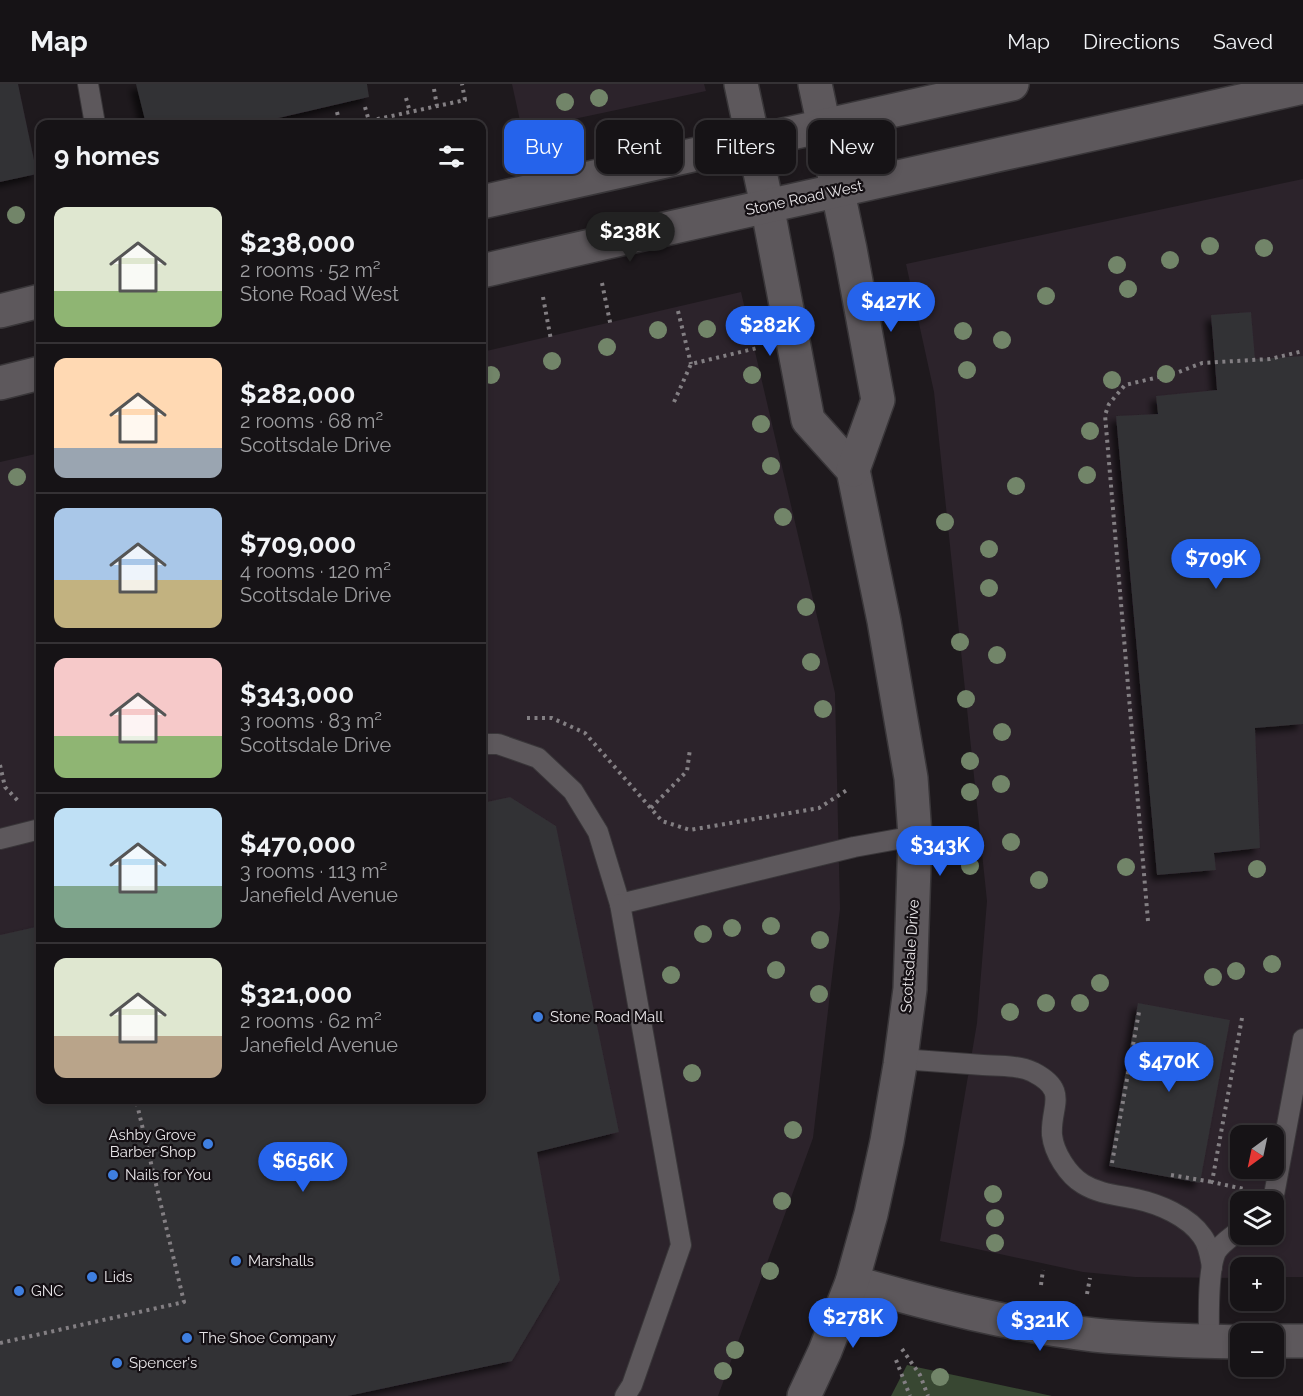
<!DOCTYPE html>
<html lang="en">
<head>
<meta charset="utf-8">
<style>
	body { margin:0; font-family:Raleway,sans-serif; background:#1f1c1f; color:#f1f3f6; height:100vh; display:flex; flex-direction:column; font-size:22px; white-space:nowrap }
	* { box-sizing:border-box; margin:0 }
	p { font-size:20px; color:#9e9ea1 }
	.icon { flex:none; width:33px; height:33px; fill:none; stroke:currentColor; stroke-width:2; stroke-linecap:round; stroke-linejoin:round }
	.map { position:relative; flex:1; overflow:hidden }
	.details { position:absolute; left:36px; top:36px; width:450px; height:984px; display:flex; flex-direction:column; background:#161316; border-radius:12px; box-shadow:0 3px 9px #0003,0 0 0 2px #353235 }
	.details>* { flex:none }
	.guide { position:absolute; left:504px; top:36px; width:570px; height:54px; display:flex; gap:12px }
	.needle { width:39px; rotate:213deg }
	.controls { position:absolute; left:1230px; top:1041px; display:grid; gap:12px }
	.controls a { display:grid; place-items:center; width:54px; height:54px; border-radius:12px; background:#161316; box-shadow:0 3px 9px #0003,0 0 0 2px #353235; font-size:30px }
	.price { position:absolute; translate:-50% -51px; padding:0 14px; border-radius:21px; background:#2563eb; color:#fff; font-size:20px; line-height:39px; filter:drop-shadow(0 2px 3px #0008) }
	.price::after { content:''; position:absolute; left:50%; top:36px; width:18px; height:14px; margin-left:-9px; background:inherit; clip-path:polygon(0 0,100% 0,50% 100%) }
	.price.active { background:#222; color:#fff }
	ul { padding:0; list-style:none }
	li { display:flex; align-items:center; gap:18px; height:150px; padding:0 18px }
	li+li { border-top:2px solid #353235 }
	li span { display:grid; place-items:center; flex:none; width:168px; height:120px; border-radius:12px; color:#555 }
	li>.icon { margin-inline-start:auto }
	span .icon { width:72px; height:72px; fill:#fffc; stroke-width:1 }
	li b { font-size:26px }
	h2 { display:flex; justify-content:space-between; align-items:center; height:72px; padding:0 18px; font-size:26px }
	.pill { padding:0 21px; border-radius:12px; background:#161316; box-shadow:0 3px 9px #0003,0 0 0 2px #353235; font-size:21px; line-height:54px }
	.pill.active { background:#2563eb; color:#fff }
	header { display:flex; align-items:center; gap:36px; box-sizing:border-box; height:84px; padding:0 30px; background:#161316; border-bottom:2px solid #353235 }
	header strong { font-size:28px }
	nav { display:flex; gap:33px; margin-inline-start:auto; font-size:21px }
	.map>svg:first-child { display:block }
	.built { fill:#2c232b; fill-rule:evenodd }
	.green { fill:#384732 }
	.building { fill:#333035; filter:url(#shadow) }
	.lines { fill:none; stroke-linecap:round; stroke-linejoin:round }
	.service-casing { stroke:#393639; stroke-width:22 }
	.minor-casing { stroke:#393639; stroke-width:36 }
	.tertiary-casing { stroke:#393639; stroke-width:36 }
	.secondary-casing { stroke:#393639; stroke-width:36 }
	.path { stroke:#837f83; stroke-width:4; stroke-dasharray:3 4.5; stroke-linecap:butt }
	.service { stroke:#5d585c; stroke-width:20 }
	.minor { stroke:#5d585c; stroke-width:33 }
	.tertiary { stroke:#5d585c; stroke-width:33 }
	.secondary { stroke:#5d585c; stroke-width:33 }
	.tree { fill:#728569 }
	.shop-dot { fill:#3f7fe0; stroke:#151014; stroke-width:2 }
	.labels { text-anchor:middle; stroke-width:4.5; stroke-linejoin:round; paint-order:stroke }
	.street-label { font-size:15px; fill:#e7e4e7; stroke:#151014 }
	.poi-label { font-size:15px; fill:#e7e4e7; stroke:#151014; text-anchor:start }
</style>
</head>
<body>
<header>
<strong>Map</strong>
<nav><a>Map</a><a>Directions</a><a>Saved</a></nav>
</header>
<div class="map">
<svg width="1303" height="1312" viewBox="0 0 1303 1312">
	<defs>
		<filter id="shadow"><feDropShadow dx="-5.5" dy="5.5" stdDeviation="3" flood-color="#0009"/></filter>
	</defs>
	<rect width="100%" height="100%" fill="#1e191d"/>
	<g class="built">
		<polygon points="512,0 704,0 706,7 522,46"/>
		<path d="M1303,95V1193H1274V1184H1240V1194L1135,1193L1083,1188L940,1157L977,939L987,817L934,308L906,180ZM1240,1052H1274V1084H1240ZM1240,1118H1274V1150H1240Z"/>
		<polygon points="741,208 835,609 840,825 813,1054 718,1312 0,1312 0,378 40,369 40,1016 482,1016 482,268"/>
	</g>
	<polygon class="green" points="907,1281 1052,1312 891,1312"/>
	<g class="building">
		<polygon points="0,0 18,0 37,90 0,98"/>
		<polygon points="136,0 367,0 369,13 253,40 146,40"/>
		<polygon points="1251,228 1255,275 1303,272 1303,640 1255,644 1260,764 1214,769 1216,786 1157,791 1116,332 1158,330 1156,312 1217,306 1211,231"/>
		<polygon points="510,713 556,742 619,1048 537,1068 560,1196 512,1277 348,1312 0,1312 0,851 40,842 40,1016 482,1016 482,719"/>
		<polygon points="1138,919 1230,936 1200,1099 1109,1082"/>
	</g>
	<g class="lines">
		<g class="service-casing">
			<g id="service">
				<polyline points="88,0 95,40"/>
				<polyline points="482,660 498,660 538,674 573,707 598,748 620,820 854,763 915,752"/>
				<polyline points="0,755 40,745"/>
				<polyline points="620,820 681,1161 632,1301 625,1312"/>
				<path d="M901,975C928,977 956,979 983,981C999,982 1018,981 1033,988C1070,1007 1050,1022 1052,1051C1054,1069 1068,1091 1083,1100C1099,1110 1118,1111 1136,1115C1159,1120 1188,1132 1202,1152C1209,1161 1210,1172 1212,1183"/>
				<polyline points="1271,1118 1274,1111 1303,955"/>
				<path d="M1209,1257C1209,1235 1207,1187 1216,1168C1221,1159 1233,1152 1240,1146"/>
			</g>
		</g>
		<g class="minor-casing">
			<g id="minor">
				<path d="M852,1198C929,1220 1014,1242 1094,1251C1143,1256 1192,1257 1240,1258"/>
				<polyline points="1274,1257 1303,1257"/>
			</g>
		</g>
		<g class="tertiary-casing">
			<g id="tertiary">
				<polyline points="741,0 767,121 808,336 853,386 884,537 911,694 915,752 910,905 900,981 887,1057 871,1130 852,1198 825,1267 804,1312"/>
				<polyline points="815,0 850,165 878,316 853,386"/>
			</g>
		</g>
		<g class="secondary-casing">
			<g id="secondary">
				<polyline points="482,118 1012,0"/>
				<path d="M482,187C755,123 1029,65 1303,3"/>
				<polyline points="0,227 40,217"/>
				<polyline points="0,299 40,289"/>
			</g>
		</g>
		<g class="path">
			<polyline points="434,5 437,22"/>
			<polyline points="406,14 410,28"/>
			<polyline points="365,23 369,37"/>
			<polyline points="337,28 340,40"/>
			<polyline points="305,39 305,40"/>
			<polyline points="355,40 465,16 462,0"/>
			<polyline points="602,199 611,243"/>
			<polyline points="543,213 551,256"/>
			<polyline points="678,227 691,280"/>
			<polyline points="674,318 691,280 757,264"/>
			<polyline points="527,634 552,634 585,649 662,737 690,746 819,724 847,706"/>
			<polyline points="0,681 5,703 20,719"/>
			<polyline points="651,724 687,687 690,665"/>
			<polyline points="1148,837 1105,331 1109,320 1125,301 1176,289 1202,279 1270,275 1303,267"/>
			<polyline points="1242,934 1212,1098 1244,1105"/>
			<polyline points="1112,1079 1139,928"/>
			<polyline points="1171,1091 1212,1098"/>
			<polyline points="1041,1201 1043,1186"/>
			<polyline points="1087,1210 1090,1194"/>
			<polyline points="0,1259 184,1218 136,1016"/>
			<polyline points="902,1265 920,1291 928,1312"/>
			<polyline points="896,1276 910,1312"/>
		</g>
		<use href="#service" class="service"/>
		<use href="#minor" class="minor"/>
		<use href="#tertiary" class="tertiary"/>
		<use href="#secondary" class="secondary"/>
	</g>
	<g class="tree">
		<circle cx="599" cy="14" r="9"/>
		<circle cx="565" cy="18" r="9"/>
		<circle cx="16" cy="131" r="9"/>
		<circle cx="1210" cy="162" r="9"/>
		<circle cx="1264" cy="164" r="9"/>
		<circle cx="1170" cy="176" r="9"/>
		<circle cx="1117" cy="181" r="9"/>
		<circle cx="1128" cy="205" r="9"/>
		<circle cx="1046" cy="212" r="9"/>
		<circle cx="707" cy="245" r="9"/>
		<circle cx="658" cy="246" r="9"/>
		<circle cx="963" cy="247" r="9"/>
		<circle cx="1002" cy="256" r="9"/>
		<circle cx="607" cy="263" r="9"/>
		<circle cx="552" cy="277" r="9"/>
		<circle cx="967" cy="286" r="9"/>
		<circle cx="1166" cy="290" r="9"/>
		<circle cx="491" cy="291" r="9"/>
		<circle cx="752" cy="291" r="9"/>
		<circle cx="1112" cy="296" r="9"/>
		<circle cx="761" cy="340" r="9"/>
		<circle cx="1090" cy="347" r="9"/>
		<circle cx="771" cy="382" r="9"/>
		<circle cx="1087" cy="391" r="9"/>
		<circle cx="17" cy="393" r="9"/>
		<circle cx="1016" cy="402" r="9"/>
		<circle cx="783" cy="433" r="9"/>
		<circle cx="945" cy="438" r="9"/>
		<circle cx="989" cy="465" r="9"/>
		<circle cx="989" cy="504" r="9"/>
		<circle cx="806" cy="523" r="9"/>
		<circle cx="960" cy="558" r="9"/>
		<circle cx="997" cy="571" r="9"/>
		<circle cx="811" cy="578" r="9"/>
		<circle cx="966" cy="615" r="9"/>
		<circle cx="823" cy="625" r="9"/>
		<circle cx="1002" cy="648" r="9"/>
		<circle cx="970" cy="677" r="9"/>
		<circle cx="1001" cy="700" r="9"/>
		<circle cx="970" cy="708" r="9"/>
		<circle cx="1011" cy="758" r="9"/>
		<circle cx="970" cy="782" r="9"/>
		<circle cx="1126" cy="783" r="9"/>
		<circle cx="1257" cy="785" r="9"/>
		<circle cx="1039" cy="796" r="9"/>
		<circle cx="771" cy="842" r="9"/>
		<circle cx="732" cy="844" r="9"/>
		<circle cx="703" cy="850" r="9"/>
		<circle cx="820" cy="856" r="9"/>
		<circle cx="1272" cy="880" r="9"/>
		<circle cx="776" cy="886" r="9"/>
		<circle cx="1236" cy="887" r="9"/>
		<circle cx="671" cy="891" r="9"/>
		<circle cx="1213" cy="893" r="9"/>
		<circle cx="1100" cy="899" r="9"/>
		<circle cx="819" cy="910" r="9"/>
		<circle cx="1046" cy="919" r="9"/>
		<circle cx="1080" cy="919" r="9"/>
		<circle cx="1010" cy="928" r="9"/>
		<circle cx="692" cy="989" r="9"/>
		<circle cx="793" cy="1046" r="9"/>
		<circle cx="993" cy="1110" r="9"/>
		<circle cx="782" cy="1117" r="9"/>
		<circle cx="995" cy="1134" r="9"/>
		<circle cx="995" cy="1159" r="9"/>
		<circle cx="770" cy="1187" r="9"/>
		<circle cx="735" cy="1266" r="9"/>
		<circle cx="723" cy="1287" r="9"/>
		<circle cx="940" cy="1293" r="9"/>
	</g>
	<g class="shop-dot">
		<circle cx="538" cy="933" r="6"/>
		<circle cx="208" cy="1060" r="6"/>
		<circle cx="113" cy="1091" r="6"/>
		<circle cx="236" cy="1177" r="6"/>
		<circle cx="92" cy="1193" r="6"/>
		<circle cx="19" cy="1207" r="6"/>
		<circle cx="187" cy="1254" r="6"/>
		<circle cx="117" cy="1279" r="6"/>
	</g>
	<g class="labels">
		<g class="street-label">
			<text transform="translate(804 114) rotate(-12)" y="5">Stone Road West</text>
			<text transform="translate(910 872) rotate(-86)" y="5">Scottsdale Drive</text>
		</g>
		<g class="poi-label">
			<text x="550" y="938">Stone Road Mall</text>
			<text x="196" y="1056" text-anchor="end">Ashby Grove<tspan x="196" dy="17">Barber Shop</tspan></text>
			<text x="125" y="1096">Nails for You</text>
			<text x="248" y="1182">Marshalls</text>
			<text x="104" y="1198">Lids</text>
			<text x="31" y="1212">GNC</text>
			<text x="199" y="1259">The Shoe Company</text>
			<text x="129" y="1284">Spencer's</text>
		</g>
	</g>
</svg>
<div class="controls">
<a><svg class="needle" viewBox="-14 -14 28 28"><path d="M0-13l5 13h-10z" fill="#e53935"/><path d="M0 13l5-13h-10z" fill="#9e9ea1"/></svg></a>
<a><svg class="icon" aria-label="layers" viewBox="0 0 24 24"><path d="M12 4l9 5-9 5-9-5zM3 14l9 5 9-5"/></svg></a>
<a>+</a>
<a>−</a>
</div>
<b class="price active" style="left:630px;top:179px">$238K</b>
<b class="price" style="left:891px;top:249px">$427K</b>
<b class="price" style="left:770px;top:273px">$282K</b>
<b class="price" style="left:1216px;top:506px">$709K</b>
<b class="price" style="left:940px;top:793px">$343K</b>
<b class="price" style="left:1169px;top:1009px">$470K</b>
<b class="price" style="left:303px;top:1109px">$656K</b>
<b class="price" style="left:853px;top:1265px">$278K</b>
<b class="price" style="left:1040px;top:1268px">$321K</b>
<div class="guide">
<a class="pill active">Buy</a>
<a class="pill">Rent</a>
<a class="pill">Filters</a>
<a class="pill">New</a>
</div>
<section class="details">
<h2>9 homes<svg class="icon" aria-label="filters" viewBox="0 0 24 24"><path d="M4 7h16M4 17h16"/><circle cx="9" cy="7" r="2"/><circle cx="15" cy="17" r="2"/></svg></h2>
<ul>
<li><span style="background:linear-gradient(#dfe7d0 70%,#8fb573 0)"><svg class="icon" aria-label="home" viewBox="0 0 24 24"><path d="M3 11l9-7 9 7M6 9v11h12V9"/></svg></span><div><b>$238,000</b><p>2 rooms · 52 m²</p><p>Stone Road West</p></div></li>
<li><span style="background:linear-gradient(#ffd9b3 75%,#9aa5b1 0)"><svg class="icon" aria-label="home" viewBox="0 0 24 24"><path d="M3 11l9-7 9 7M6 9v11h12V9"/></svg></span><div><b>$282,000</b><p>2 rooms · 68 m²</p><p>Scottsdale Drive</p></div></li>
<li><span style="background:linear-gradient(#a9c7e8 60%,#c2b280 0)"><svg class="icon" aria-label="home" viewBox="0 0 24 24"><path d="M3 11l9-7 9 7M6 9v11h12V9"/></svg></span><div><b>$709,000</b><p>4 rooms · 120 m²</p><p>Scottsdale Drive</p></div></li>
<li><span style="background:linear-gradient(#f6c9c9 65%,#8fb573 0)"><svg class="icon" aria-label="home" viewBox="0 0 24 24"><path d="M3 11l9-7 9 7M6 9v11h12V9"/></svg></span><div><b>$343,000</b><p>3 rooms · 83 m²</p><p>Scottsdale Drive</p></div></li>
<li><span style="background:linear-gradient(#bfe0f5 65%,#7fa58c 0)"><svg class="icon" aria-label="home" viewBox="0 0 24 24"><path d="M3 11l9-7 9 7M6 9v11h12V9"/></svg></span><div><b>$470,000</b><p>3 rooms · 113 m²</p><p>Janefield Avenue</p></div></li>
<li><span style="background:linear-gradient(#dfe7d0 65%,#b9a48a 0)"><svg class="icon" aria-label="home" viewBox="0 0 24 24"><path d="M3 11l9-7 9 7M6 9v11h12V9"/></svg></span><div><b>$321,000</b><p>2 rooms · 62 m²</p><p>Janefield Avenue</p></div></li>
</ul>
</section>
</div>
</body>
</html>
